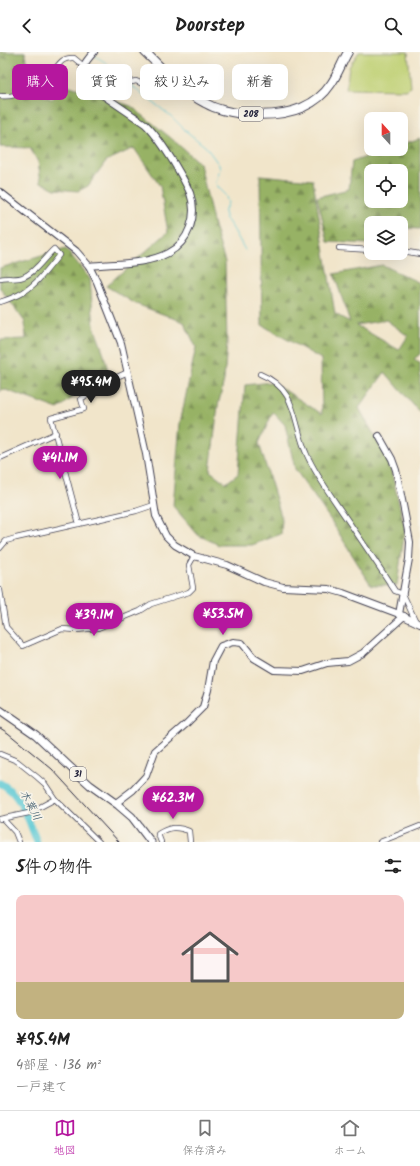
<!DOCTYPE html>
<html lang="ja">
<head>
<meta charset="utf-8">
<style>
	body { margin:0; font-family:Kalam,"Klee One",sans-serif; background:#f6f6f6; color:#222; height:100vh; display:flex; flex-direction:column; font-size:15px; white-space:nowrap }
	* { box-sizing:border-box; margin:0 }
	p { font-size:13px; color:#767676 }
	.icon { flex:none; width:22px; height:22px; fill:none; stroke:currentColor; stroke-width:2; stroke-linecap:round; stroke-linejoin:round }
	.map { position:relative; height:790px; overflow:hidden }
	.panel { display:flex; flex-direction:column; background:#fff; flex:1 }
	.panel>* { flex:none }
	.banner { position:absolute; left:12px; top:12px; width:396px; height:36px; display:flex; gap:8px }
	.needle { width:26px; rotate:339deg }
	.buttons { position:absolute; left:364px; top:60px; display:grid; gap:8px }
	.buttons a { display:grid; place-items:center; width:44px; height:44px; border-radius:8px; background:#fff; box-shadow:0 4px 16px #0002; font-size:20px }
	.price { position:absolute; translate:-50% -34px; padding:0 9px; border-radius:14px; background:#b5179e; color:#fff; font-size:13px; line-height:26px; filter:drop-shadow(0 1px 2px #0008) }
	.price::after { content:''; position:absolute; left:50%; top:24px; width:12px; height:9px; margin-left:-6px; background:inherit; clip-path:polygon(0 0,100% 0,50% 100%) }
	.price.selected { background:#222; color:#fff }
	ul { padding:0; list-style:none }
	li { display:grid; align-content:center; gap:8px; height:212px; padding:0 16px }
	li+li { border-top:1px solid #e0e0e0 }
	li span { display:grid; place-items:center; height:124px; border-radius:8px; color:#555 }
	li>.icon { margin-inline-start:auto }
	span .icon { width:72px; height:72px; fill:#fffc; stroke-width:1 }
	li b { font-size:17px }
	h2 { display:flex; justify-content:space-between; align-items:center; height:48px; padding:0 16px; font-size:17px }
	.chip { padding:0 14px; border-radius:8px; background:#fff; box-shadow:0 4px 16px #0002; font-size:14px; line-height:36px }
	.chip.selected { background:#b5179e; color:#fff }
	header { display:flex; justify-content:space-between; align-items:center; height:52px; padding:0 16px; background:#fff; font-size:18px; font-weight:800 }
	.menu { display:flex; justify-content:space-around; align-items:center; height:56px; border-top:1px solid #e0e0e0; background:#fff; font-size:11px; color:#767676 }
	.menu a { display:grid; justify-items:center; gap:2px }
	.menu .selected { color:#b5179e }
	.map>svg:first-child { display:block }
	.forest { fill:url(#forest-firs); stroke:#5c6a50; fill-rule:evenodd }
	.park { fill:#bfd073; stroke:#707957 }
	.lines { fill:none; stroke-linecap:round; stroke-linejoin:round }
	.stream { stroke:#5ecad5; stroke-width:1 }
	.river { stroke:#5ecad5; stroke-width:7 }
	.street-casing { stroke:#413f50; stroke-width:6 }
	.secondary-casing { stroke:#413f50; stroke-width:8 }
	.primary-casing { stroke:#413f50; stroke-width:9 }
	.highway-casing { stroke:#413f50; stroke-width:10 }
	.street { stroke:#fff; stroke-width:4.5 }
	.secondary { stroke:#fff; stroke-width:6 }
	.primary { stroke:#fff; stroke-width:7 }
	.highway { stroke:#fff; stroke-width:8 }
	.rail { stroke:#22223b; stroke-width:1 }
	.labels { text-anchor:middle; stroke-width:3.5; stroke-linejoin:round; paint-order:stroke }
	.shield { fill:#f7f3e8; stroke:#62616f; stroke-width:1 }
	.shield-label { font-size:9px; font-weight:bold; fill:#22223b }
	.water-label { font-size:11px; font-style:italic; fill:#345469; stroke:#f7f3e8 }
</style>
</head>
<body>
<header><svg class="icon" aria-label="back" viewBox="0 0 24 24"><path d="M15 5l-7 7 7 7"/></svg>Doorstep<svg class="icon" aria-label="search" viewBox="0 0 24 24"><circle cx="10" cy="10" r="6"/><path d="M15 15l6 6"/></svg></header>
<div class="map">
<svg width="420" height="790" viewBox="0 0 420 790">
	<defs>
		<pattern id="forest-firs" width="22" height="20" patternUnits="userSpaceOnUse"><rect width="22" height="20" fill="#97b265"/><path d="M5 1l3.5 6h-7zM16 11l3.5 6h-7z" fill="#7b9054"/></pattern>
	</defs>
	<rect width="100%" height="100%" fill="#f7f3e8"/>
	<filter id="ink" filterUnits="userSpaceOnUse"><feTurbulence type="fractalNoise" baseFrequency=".025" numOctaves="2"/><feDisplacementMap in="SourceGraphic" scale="8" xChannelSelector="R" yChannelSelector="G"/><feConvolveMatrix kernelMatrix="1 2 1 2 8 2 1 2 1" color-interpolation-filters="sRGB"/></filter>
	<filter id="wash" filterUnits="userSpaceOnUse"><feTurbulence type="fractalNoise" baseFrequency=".012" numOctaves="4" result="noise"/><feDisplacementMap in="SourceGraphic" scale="16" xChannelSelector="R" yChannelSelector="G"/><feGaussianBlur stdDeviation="0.9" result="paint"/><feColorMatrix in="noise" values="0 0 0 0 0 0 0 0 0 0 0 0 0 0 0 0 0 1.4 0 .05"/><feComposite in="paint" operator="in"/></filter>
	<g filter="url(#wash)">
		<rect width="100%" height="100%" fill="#f1e5ca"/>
		<g class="forest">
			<path d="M0,0H25L31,39L52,47L67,33L131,54L171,86L200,112L214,174L225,210L227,291L224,328L218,354L210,419L226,431L238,422L245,333L272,330L322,362L321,307L262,273L260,123L313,128L335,262L350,270L334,222L382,213L420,231V302L414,307L420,311V361L385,320L359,356L389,410L405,477L397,533H371L330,467L295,417L285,373L273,360L259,391L282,467L281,482L252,493H219L198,483L173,454L180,371L196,295L184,270L136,252L106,234L168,180L160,134L134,96L106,109L88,134L78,139L55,137L41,130L38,110L30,96L0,95ZM386,268L408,284L399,298L356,273Z"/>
			<path d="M420,86V177L401,176V171H371V192L328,190L317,145L349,137L352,110L389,97H401V93ZM371,119H401V149H371Z"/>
			<polygon points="66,197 90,227 94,275 103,299 108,319 58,357 3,337 0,340 0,288 26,287 25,270 0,236 0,216"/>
		</g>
		<polygon class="park" points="359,0 408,0 411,35 406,38 346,37 349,15"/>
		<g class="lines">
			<g class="stream">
				<polyline points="95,4 105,10 118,25 124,29"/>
				<polyline points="130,33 171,64 186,79 206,95 219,113 220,117 216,130 217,135 225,143 228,150 224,161 226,167 232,175 245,198"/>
			</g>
			<path class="river" d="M0,731C21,741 29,770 37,790"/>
		</g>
	</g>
	<g filter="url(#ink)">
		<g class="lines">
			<g class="street-casing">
				<g id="street">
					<path d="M0,44C18,46 19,39 33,31C38,28 46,27 50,23C59,14 60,5 74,6L106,33L115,34L136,29L165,42L180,34"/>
					<polyline points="339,196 371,198"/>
					<polyline points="401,199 420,202"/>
					<path d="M0,227C7,225 16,228 23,225C35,221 44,206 54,197L59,203C47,218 35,235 18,243C12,246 6,248 0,250"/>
					<path d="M260,322C299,338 292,370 307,403C316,423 330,442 342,460C360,486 378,513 395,539L403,542L416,570"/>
					<polyline points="0,406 56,381"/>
					<polyline points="79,472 51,366 84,357 81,347 108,329 128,320"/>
					<polyline points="0,496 6,489 16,486 136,459 154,453"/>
					<polyline points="0,538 6,575 23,594 62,577 77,578 98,576 140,559 151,552 189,540 193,536 189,513 194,504"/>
					<polyline points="0,702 17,709 37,725 45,732 55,747 99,790"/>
					<polyline points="0,767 29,761 55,747"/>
					<polyline points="3,767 15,780 19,790"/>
					<path d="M161,790L158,782C169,775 176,774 189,779L190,790"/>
					<polyline points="380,790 420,774"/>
				</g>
			</g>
			<g class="secondary-casing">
				<g id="secondary">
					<polyline points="0,140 76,199 89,214 97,230 121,291 146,402 156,464 166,484 175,493 194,504 227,513 264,530 283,535 329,537 343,541 399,562 420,572"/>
					<path d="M89,214C113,211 146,213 168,201C189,190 198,164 190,141C186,131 180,121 174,111C165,97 157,83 145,72L85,31C78,18 85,10 94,0"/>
					<polyline points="379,384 392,407 396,418 405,463 410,490 409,507 399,562"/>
					<polyline points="116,751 133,738 146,724 155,699 186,672 203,655 208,638 213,609 221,594 233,590 242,591 254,606 274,618 303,619 327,611 348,609 363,601 404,564"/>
				</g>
			</g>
			<g class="primary-casing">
				<polyline id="primary" points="0,658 36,683 69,714 90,733 118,753 132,765 151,790"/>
			</g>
			<g class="highway-casing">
				<path id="highway" d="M145,0C164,18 182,39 205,51C217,58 230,60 243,62C275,65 311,62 331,32C338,22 342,10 348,0"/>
			</g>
			<use href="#street" class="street"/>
			<use href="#secondary" class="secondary"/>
			<use href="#primary" class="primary"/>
			<use href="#highway" class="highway"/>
			<polyline class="rail" points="0,676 8,681 52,717 119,790"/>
		</g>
	</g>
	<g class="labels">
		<g class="shield">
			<rect x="239" y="55" width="24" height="14" rx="3"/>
			<rect x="70" y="715" width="16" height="14" rx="3"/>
		</g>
		<g class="shield-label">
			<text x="251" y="65">208</text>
			<text x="78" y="725">31</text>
		</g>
		<g class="water-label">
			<text transform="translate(31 753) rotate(62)" y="4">木葉川</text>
		</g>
	</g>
</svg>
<div class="buttons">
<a><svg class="needle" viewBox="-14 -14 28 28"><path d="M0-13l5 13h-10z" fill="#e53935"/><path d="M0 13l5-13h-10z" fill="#767676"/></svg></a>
<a><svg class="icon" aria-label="locate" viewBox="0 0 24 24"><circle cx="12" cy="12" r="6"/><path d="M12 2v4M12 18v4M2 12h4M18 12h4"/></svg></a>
<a><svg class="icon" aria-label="layers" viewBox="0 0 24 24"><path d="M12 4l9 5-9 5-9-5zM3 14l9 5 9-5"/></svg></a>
</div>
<b class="price selected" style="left:91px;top:352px">¥95.4M</b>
<b class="price" style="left:60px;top:428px">¥41.1M</b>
<b class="price" style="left:223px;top:584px">¥53.5M</b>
<b class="price" style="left:94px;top:585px">¥39.1M</b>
<b class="price" style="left:173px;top:768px">¥62.3M</b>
<div class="banner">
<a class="chip selected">購入</a>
<a class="chip">賃貸</a>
<a class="chip">絞り込み</a>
<a class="chip">新着</a>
</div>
</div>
<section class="panel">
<h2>5件の物件<svg class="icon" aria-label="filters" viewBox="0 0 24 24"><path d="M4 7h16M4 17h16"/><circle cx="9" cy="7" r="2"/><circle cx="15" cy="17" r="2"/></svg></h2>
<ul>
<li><span style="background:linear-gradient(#f6c9c9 70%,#c2b280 0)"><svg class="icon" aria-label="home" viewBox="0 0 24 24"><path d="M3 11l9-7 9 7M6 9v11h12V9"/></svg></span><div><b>¥95.4M</b><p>4部屋 · 136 m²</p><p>一戸建て</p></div></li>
</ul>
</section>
<nav class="menu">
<a class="selected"><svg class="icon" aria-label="map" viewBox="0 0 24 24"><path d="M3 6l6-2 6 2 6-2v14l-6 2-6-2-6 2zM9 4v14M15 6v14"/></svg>地図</a>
<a><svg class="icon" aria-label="saved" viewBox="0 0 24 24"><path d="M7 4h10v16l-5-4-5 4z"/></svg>保存済み</a>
<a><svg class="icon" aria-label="home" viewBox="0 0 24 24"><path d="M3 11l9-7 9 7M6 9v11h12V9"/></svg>ホーム</a>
</nav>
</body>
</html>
